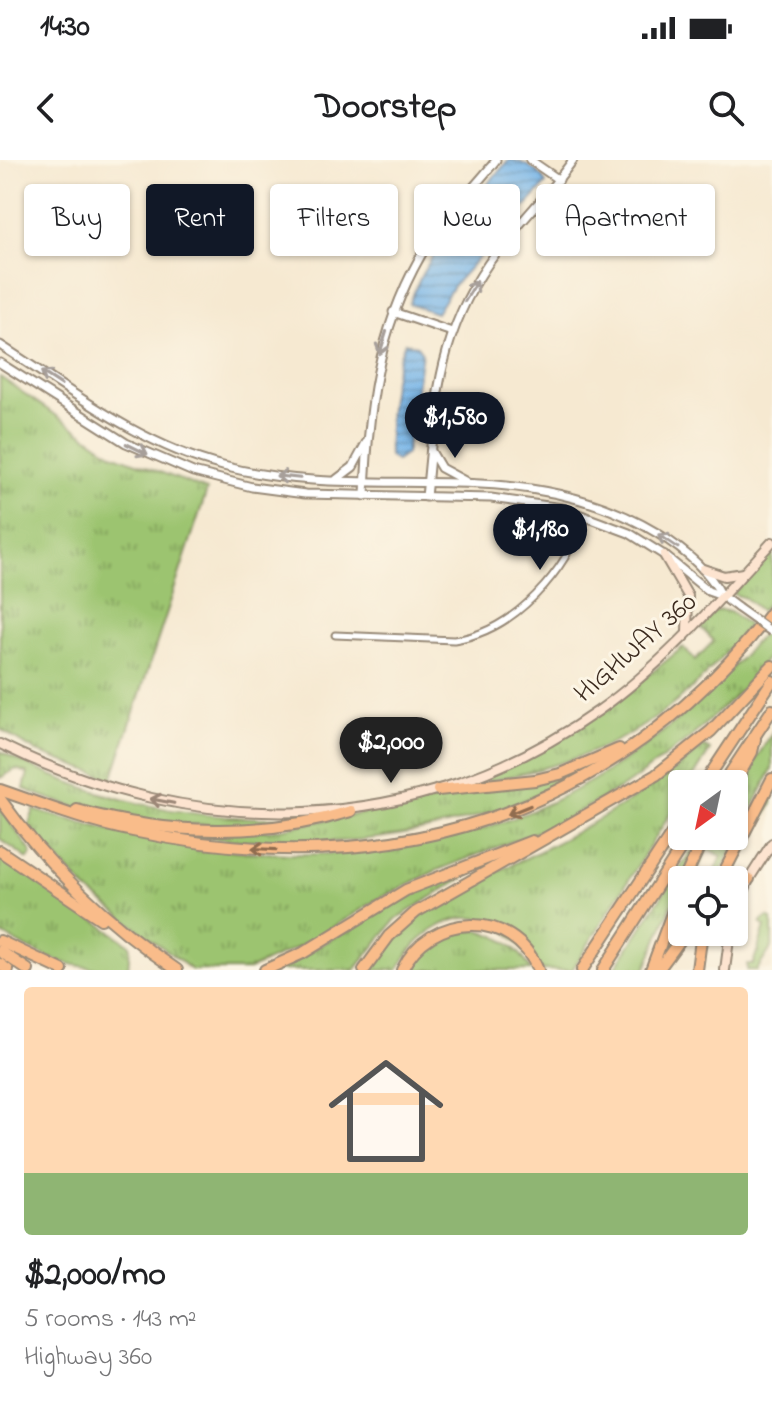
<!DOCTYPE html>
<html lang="en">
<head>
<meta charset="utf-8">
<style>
	body { margin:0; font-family:"Indie Flower",sans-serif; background:#f2f2f2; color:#202124; height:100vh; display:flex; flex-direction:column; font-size:30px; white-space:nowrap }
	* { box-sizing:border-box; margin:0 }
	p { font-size:26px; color:#757577 }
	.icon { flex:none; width:44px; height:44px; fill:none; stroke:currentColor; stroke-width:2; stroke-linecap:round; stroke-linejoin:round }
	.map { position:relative; height:810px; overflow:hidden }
	.sheet { display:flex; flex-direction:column; background:#fff; flex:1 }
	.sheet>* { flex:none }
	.guide { position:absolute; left:24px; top:24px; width:724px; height:72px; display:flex; gap:16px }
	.needle { width:52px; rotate:213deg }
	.controls { position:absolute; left:668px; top:610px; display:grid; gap:16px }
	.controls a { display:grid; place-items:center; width:80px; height:80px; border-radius:8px; background:#fff; box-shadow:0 2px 6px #0004; font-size:40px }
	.price { position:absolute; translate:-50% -68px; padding:0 18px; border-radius:28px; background:#111827; color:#fff; font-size:26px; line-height:52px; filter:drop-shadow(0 2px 4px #0008) }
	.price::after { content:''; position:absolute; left:50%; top:48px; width:24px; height:18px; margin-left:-12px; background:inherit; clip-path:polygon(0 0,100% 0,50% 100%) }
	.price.on { background:#222; color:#fff }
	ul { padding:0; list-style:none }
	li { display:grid; align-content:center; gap:16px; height:424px; padding:0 24px }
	li span { display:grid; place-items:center; height:248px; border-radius:8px; color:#555 }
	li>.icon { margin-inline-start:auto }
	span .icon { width:144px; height:144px; fill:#fffc; stroke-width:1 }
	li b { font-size:34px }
	.pill { padding:0 28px; border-radius:8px; background:#fff; box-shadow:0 2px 6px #0004; font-size:28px; line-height:72px }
	.pill.on { background:#111827; color:#fff }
	.status { display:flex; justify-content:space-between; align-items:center; height:56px; padding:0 40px; background:#fff; direction:ltr }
	.status svg { height:22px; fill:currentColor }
	header { display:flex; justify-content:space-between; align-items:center; height:104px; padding:0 24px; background:#fff; font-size:36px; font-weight:700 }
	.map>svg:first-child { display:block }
	.grass { fill:url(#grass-tufts); stroke:#6c7746; stroke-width:2 }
	.water { fill:url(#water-rules); stroke:#586f83; stroke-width:2 }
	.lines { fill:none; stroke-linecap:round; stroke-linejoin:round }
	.minor-casing { stroke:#988a78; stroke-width:9 }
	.tertiary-casing { stroke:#988a78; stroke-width:11 }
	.secondary-casing { stroke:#988a78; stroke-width:12 }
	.motorway-casing { stroke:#988a78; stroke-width:14 }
	.minor { stroke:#fff; stroke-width:5 }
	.tertiary { stroke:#fff; stroke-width:7 }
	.secondary { stroke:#fde4d0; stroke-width:8 }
	.motorway { stroke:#f9bc8a; stroke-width:10 }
	.tertiary-bridge-casing { stroke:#988a78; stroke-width:11; stroke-linecap:butt }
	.tertiary-bridge { stroke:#fff; stroke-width:7 }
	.oneway { stroke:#a79f9a }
	.oneway2 { stroke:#9c8777 }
	.oneway3 { stroke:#906c4f }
	.labels { text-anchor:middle; stroke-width:6; stroke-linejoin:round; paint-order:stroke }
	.street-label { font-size:28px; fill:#3b2a1e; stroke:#fcf5e5 }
</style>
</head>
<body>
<div class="status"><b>14:30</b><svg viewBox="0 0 49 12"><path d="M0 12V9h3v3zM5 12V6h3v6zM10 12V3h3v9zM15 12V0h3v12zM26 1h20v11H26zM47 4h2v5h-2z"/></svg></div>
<header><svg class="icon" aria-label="back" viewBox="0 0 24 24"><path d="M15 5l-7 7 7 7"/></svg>Doorstep<svg class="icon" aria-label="search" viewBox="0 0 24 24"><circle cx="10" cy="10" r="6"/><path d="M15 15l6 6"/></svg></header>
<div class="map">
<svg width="772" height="810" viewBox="0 0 772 810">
	<defs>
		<pattern id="grass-tufts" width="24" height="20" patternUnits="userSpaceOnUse" patternTransform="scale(2)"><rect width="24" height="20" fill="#9cc46f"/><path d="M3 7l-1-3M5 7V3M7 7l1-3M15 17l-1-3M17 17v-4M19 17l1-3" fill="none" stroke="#809f5b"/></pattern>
		<pattern id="water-rules" width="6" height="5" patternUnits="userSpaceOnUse" patternTransform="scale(2)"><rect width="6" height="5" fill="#75b4e8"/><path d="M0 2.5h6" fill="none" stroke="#6193bb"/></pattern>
	</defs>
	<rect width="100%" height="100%" fill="#fcf5e5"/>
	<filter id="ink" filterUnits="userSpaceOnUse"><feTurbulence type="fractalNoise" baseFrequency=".0125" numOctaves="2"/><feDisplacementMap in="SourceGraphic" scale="16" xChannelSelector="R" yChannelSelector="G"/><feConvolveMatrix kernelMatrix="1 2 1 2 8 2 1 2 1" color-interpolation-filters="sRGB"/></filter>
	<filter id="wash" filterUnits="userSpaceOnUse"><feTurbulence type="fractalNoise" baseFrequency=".006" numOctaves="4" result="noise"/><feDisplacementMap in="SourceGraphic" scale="32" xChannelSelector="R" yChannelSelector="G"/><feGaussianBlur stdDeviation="1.8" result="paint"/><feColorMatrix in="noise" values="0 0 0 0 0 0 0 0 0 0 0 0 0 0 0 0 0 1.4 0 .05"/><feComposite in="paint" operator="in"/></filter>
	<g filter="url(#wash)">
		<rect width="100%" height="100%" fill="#f6e9d1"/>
		<g class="grass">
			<polygon points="0,217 113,294 207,330 112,619 37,592 0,569"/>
			<polygon points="772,388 772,438 761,451 745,438 733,434"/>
			<path d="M721,450L730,452L748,465C672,564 609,596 489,621L488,616C563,581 619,540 683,487L695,500L714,481L701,468L713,452Z"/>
			<path d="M762,474L772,481V492L740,531L689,579L629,623L559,663L435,711L380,738L307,783L248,810H192L87,730L28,667L34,650C317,733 563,712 762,474Z"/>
			<polygon points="772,573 772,609 717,720 712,720 722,696 708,689 693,720 713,676 734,676 734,635"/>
			<path d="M704,586L710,590L689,624H682V635L572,810H541C528,797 513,773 496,765C457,743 413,777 398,810H371C405,743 488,719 550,686C605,657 657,627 704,586Z"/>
			<path d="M0,591C86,637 185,661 283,658L284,661C198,671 105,663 24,629L28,613L16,609L0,618Z"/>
			<path d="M559,617L562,624C434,683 327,691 187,676V673L273,670Z"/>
			<polygon points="772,633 772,643 731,720 727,720"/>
			<polygon points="0,648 32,693 28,699 0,679"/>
			<polygon points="698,680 645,810 614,810"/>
			<path d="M0,694L130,785L128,810C75,810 46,800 0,773Z"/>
			<polygon points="463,711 467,715 396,759 355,810 278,810 392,744"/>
			<polygon points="768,757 772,759 772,787 757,810 747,810 747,804 753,804 765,767 760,763"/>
			<path d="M479,770C504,778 518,787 531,810H409C425,781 446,772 479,770Z"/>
		</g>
		<g class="water">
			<path d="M509,0C522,0 542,12 546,24L453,126L436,153L409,144L422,114L453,63Z"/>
			<path d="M405,182L417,186L422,193L406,294L396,301L389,297C388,257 390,219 405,182Z"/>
		</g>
	</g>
	<g filter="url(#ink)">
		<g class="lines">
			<g class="minor-casing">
				<path id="minor" d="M335,475L454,480C515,471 567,411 584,355"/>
			</g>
			<g class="tertiary-casing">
				<g id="tertiary">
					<polyline points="530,0 559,20"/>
					<polyline points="393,152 452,172"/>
					<path d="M0,185C72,231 140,285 223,306C371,345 518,289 657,373C683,389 708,409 722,436"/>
					<polyline points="0,203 126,283 193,312 252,327 305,334 491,338 562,348 629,373 664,395 708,431 722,436 738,448"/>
					<polyline points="431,291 441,308 465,321"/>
					<polyline points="337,319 353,307 366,283"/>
					<path d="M365,336C368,239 381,151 437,70C455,45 478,24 496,0"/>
					<path d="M426,337C435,250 436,180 488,104C513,68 547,37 573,0"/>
				</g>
			</g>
			<g class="secondary-casing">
				<g id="secondary">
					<polyline points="664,395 688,436 687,471"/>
					<polyline points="703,409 724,416 743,413"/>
					<path d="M0,584C195,681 417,679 598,551C664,504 718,441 772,382"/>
					<polyline points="734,757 749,719 772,683"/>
					<polyline points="725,810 730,772"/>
				</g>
			</g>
			<g class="motorway-casing">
				<g id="motorway">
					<polyline points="704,624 772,521"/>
					<polyline points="723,624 772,550"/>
					<polyline points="734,624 752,592 755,579"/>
					<path d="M0,630C44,645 87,662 133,671C384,725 613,659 772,451"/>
					<polyline points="438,630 535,620 560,614 619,589"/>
					<path d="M0,639C49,708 107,763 177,810"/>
					<path d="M77,650C166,675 263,678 351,651"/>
					<polyline points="0,691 101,759"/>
					<polyline points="684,720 704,676"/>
					<polyline points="720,720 772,619"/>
					<polyline points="734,732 749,719"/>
					<polyline points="0,781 62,810"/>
					<polyline points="0,791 28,810"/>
					<polyline points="0,804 8,810"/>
					<polyline points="265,810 303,793 406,730 532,681"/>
					<polyline points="364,810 389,776 416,752 656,615 711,571 772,506"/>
					<path d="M402,810C429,752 513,748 538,810"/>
					<polyline points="582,810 682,658"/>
					<polyline points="603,810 689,676"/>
					<polyline points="651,810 682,726"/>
					<polyline points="658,810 686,772"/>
					<polyline points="697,810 702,772"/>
				</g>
			</g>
			<use href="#minor" class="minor"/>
			<use href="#tertiary" class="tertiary"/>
			<use href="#secondary" class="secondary"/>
			<use href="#motorway" class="motorway"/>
			<g class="tertiary-bridge-casing">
				<polyline id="tertiary-bridge" points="738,448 772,472"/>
			</g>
			<use href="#tertiary-bridge" class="tertiary-bridge"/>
		</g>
		<defs><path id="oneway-shaft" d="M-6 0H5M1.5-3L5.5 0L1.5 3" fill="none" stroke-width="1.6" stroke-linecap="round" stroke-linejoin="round" transform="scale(2)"/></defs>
		<g class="oneway">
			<use href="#oneway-shaft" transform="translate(471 131) rotate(-59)"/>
			<use href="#oneway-shaft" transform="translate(383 183) rotate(107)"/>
			<use href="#oneway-shaft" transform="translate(51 218) rotate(-147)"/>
			<use href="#oneway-shaft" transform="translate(137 289) rotate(26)"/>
			<use href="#oneway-shaft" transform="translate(288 317) rotate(-174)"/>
			<use href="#oneway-shaft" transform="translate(668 381) rotate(-146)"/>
		</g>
		<use class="oneway2" href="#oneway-shaft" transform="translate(162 641) rotate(-169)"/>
		<g class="oneway3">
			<use href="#oneway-shaft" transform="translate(519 650) rotate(158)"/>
			<use href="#oneway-shaft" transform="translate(264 689) rotate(-177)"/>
		</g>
	</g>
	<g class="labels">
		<g class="street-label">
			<text transform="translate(634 486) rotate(-41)" y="10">HIGHWAY 360</text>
		</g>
	</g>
</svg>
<div class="controls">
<a><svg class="needle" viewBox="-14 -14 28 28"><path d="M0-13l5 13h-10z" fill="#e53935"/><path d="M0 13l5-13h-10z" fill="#757577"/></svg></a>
<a><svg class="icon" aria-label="locate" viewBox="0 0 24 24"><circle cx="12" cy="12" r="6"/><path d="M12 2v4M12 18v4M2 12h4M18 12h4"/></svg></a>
</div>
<b class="price" style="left:455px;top:300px">$1,580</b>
<b class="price" style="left:540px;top:412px">$1,180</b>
<b class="price on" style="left:391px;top:625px">$2,000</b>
<div class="guide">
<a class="pill">Buy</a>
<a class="pill on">Rent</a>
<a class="pill">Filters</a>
<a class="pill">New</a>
<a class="pill">Apartment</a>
</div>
</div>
<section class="sheet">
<ul>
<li><span style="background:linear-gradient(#ffd9b3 75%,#8fb573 0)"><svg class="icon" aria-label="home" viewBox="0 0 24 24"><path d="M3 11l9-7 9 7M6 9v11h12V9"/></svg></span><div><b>$2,000/mo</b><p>5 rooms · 143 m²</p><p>Highway 360</p></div></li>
</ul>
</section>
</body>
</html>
